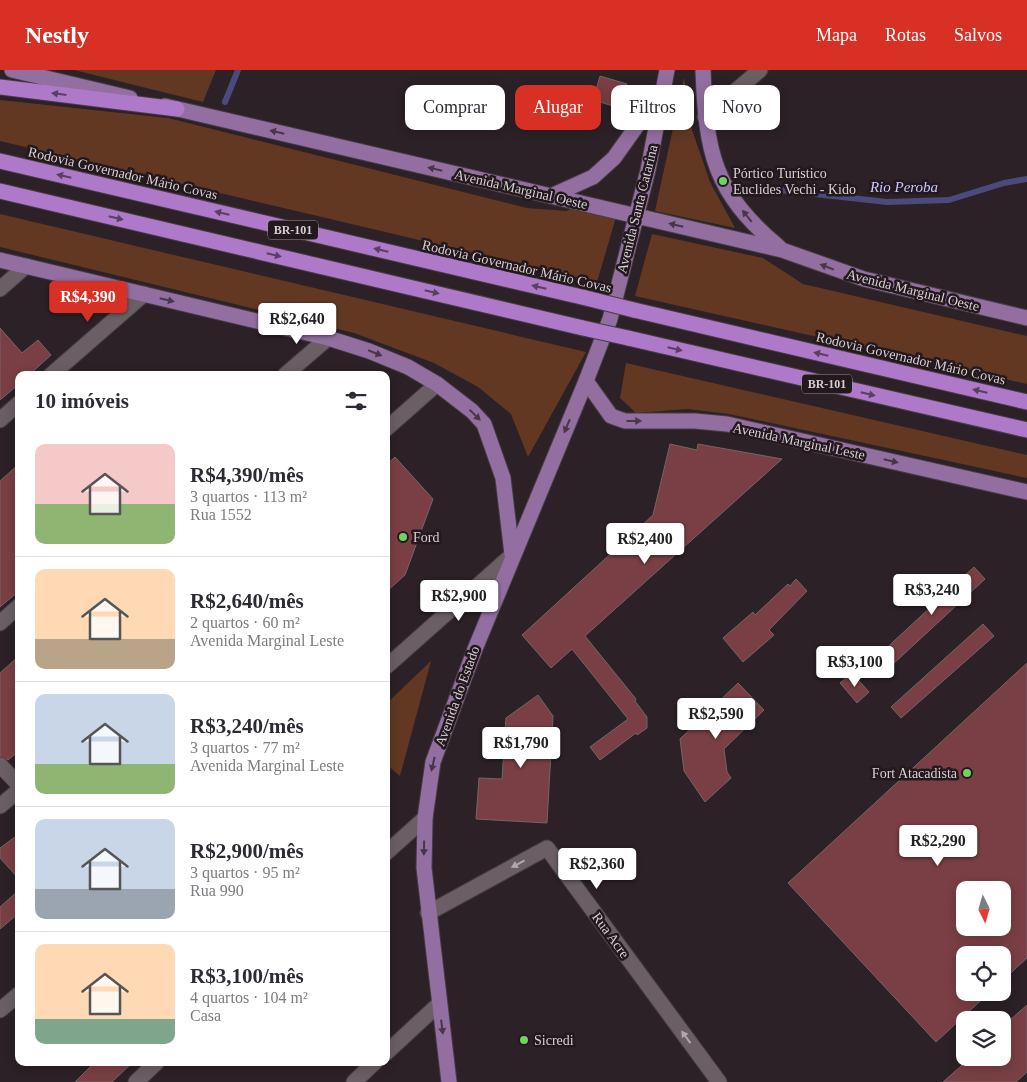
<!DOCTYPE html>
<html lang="pt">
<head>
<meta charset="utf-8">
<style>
	body { margin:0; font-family:Georgia,serif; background:#f7f7f7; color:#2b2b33; height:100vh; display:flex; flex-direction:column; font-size:19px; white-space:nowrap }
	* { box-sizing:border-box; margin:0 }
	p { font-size:16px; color:#7c7c81 }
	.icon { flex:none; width:28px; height:28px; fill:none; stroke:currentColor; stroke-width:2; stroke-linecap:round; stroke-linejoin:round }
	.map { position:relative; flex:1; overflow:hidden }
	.details { position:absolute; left:15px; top:301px; width:375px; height:695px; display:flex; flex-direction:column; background:#fff; border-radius:10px; box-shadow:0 2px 12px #0003 }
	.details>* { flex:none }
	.top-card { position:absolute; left:405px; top:15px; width:475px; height:45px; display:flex; gap:10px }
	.needle { width:32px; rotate:175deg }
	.buttons { position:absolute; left:956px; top:811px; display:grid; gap:10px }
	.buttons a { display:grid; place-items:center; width:55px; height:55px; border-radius:10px; background:#fff; box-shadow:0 2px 12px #0003; font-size:25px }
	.price { position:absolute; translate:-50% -42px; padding:0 11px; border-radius:5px; background:#fff; color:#222; font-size:16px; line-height:32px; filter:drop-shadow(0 1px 2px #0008) }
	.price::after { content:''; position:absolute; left:50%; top:30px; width:15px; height:11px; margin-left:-8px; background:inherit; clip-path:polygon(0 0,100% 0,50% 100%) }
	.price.selected { background:#d93025; color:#fff }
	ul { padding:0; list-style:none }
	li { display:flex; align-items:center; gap:15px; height:125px; padding:0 20px }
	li+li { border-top:1px solid #e1e1e2 }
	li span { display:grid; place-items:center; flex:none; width:140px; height:100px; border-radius:10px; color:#555 }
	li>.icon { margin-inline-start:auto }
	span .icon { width:60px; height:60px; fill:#fffc; stroke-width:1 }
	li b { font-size:21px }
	h2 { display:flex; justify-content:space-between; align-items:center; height:60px; padding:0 20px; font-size:21px }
	.tag { padding:0 18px; border-radius:10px; background:#fff; box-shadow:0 2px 12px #0003; font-size:18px; line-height:45px }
	.tag.selected { background:#d93025; color:#fff }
	header { display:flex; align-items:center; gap:30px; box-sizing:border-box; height:70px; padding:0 25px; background:#d93025; color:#fff }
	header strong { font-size:24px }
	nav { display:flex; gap:28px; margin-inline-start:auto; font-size:18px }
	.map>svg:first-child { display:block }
	.green { fill:#623822 }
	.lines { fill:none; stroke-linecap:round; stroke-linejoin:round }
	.stream { stroke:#4a4a7c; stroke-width:6 }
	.building { fill:#7a3f44; stroke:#746565; fill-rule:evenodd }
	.street-casing { stroke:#473d43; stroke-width:17 }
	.secondary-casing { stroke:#473d43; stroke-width:17 }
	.primary-casing { stroke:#473d43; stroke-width:17 }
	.highway-casing { stroke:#473d43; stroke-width:17 }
	.street { stroke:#6b5f65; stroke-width:15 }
	.secondary { stroke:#6b5f65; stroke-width:15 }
	.primary { stroke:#936fa1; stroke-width:15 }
	.highway { stroke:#ae79c9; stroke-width:15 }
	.highway-bridge-casing { stroke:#473d43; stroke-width:17; stroke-linecap:butt }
	.highway-bridge { stroke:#ae79c9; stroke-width:15 }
	.oneway { fill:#5a3f62 }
	.oneway2 { fill:#4a364b }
	.oneway3 { fill:#b1a8ac }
	.poi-dot { fill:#6fd360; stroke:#22181d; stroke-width:2 }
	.labels { text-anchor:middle; stroke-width:5; stroke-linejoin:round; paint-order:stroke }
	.shield { fill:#22181d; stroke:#a1999c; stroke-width:1 }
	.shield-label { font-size:12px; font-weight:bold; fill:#d7d0d3 }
	.street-label { font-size:14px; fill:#d7d0d3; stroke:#22181d }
	.poi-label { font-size:14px; fill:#d7d0d3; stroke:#22181d; text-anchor:start }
	.water-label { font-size:15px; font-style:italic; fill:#c6c8f8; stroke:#22181d }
</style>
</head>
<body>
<header>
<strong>Nestly</strong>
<nav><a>Mapa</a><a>Rotas</a><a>Salvos</a></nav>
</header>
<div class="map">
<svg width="1027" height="1012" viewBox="0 0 1027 1012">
	<rect width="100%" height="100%" fill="#2b2127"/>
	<g class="green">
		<polygon points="74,0 216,0 203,32"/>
		<polygon points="684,8 691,57 710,112 735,158 655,141"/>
		<polygon points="0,30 168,48 527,138 566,141 593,130 619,137 597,212 0,71"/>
		<polygon points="0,144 586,282 528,387 511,344 478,317 434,293 354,263 0,177"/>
		<polygon points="652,164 763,188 803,214 1027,266 1027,314 635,226"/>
		<polygon points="626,293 1027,385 1027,408 729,344 687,339 636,343 620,328"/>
		<polygon points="431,591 400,706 386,694 386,634"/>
	</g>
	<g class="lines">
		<g class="stream">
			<polyline points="225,32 238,0"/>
			<polyline points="779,120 887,132 949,130 1004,113 1027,109"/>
		</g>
	</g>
	<g class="building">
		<polygon points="600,6 627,14 620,38 593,30"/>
		<polygon points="0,258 22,283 38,270 51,285 29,305 19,305 19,314 0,330"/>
		<polygon points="670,374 697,380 698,374 782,389 585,566 636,629 635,631 647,647 647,658 637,665 636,663 600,690 590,677 628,649 572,579 551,598 522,565 653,445"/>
		<polygon points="395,387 433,429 405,505 386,522 386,395"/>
		<polygon points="19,394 19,521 0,537 0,411"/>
		<polygon points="974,497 985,509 891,596 880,584"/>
		<polygon points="796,509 807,521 769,560 774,565 743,592 723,568 753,542 755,545 788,514 790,516"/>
		<polygon points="983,554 994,566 901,648 891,637"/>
		<polygon points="19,586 19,681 8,690 0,686 0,603"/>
		<path d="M1027,593V888L1002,911V885H965V922H990L936,972L788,813ZM965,820H1002V858H965Z"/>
		<polygon points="852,603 869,622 857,633 840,613"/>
		<polygon points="738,613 764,640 724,679 727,702 731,708 705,732 684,701 680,669"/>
		<polygon points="538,625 553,646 547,753 476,749 479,708 502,709 506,648"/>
		<polygon points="19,764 19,809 0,788 0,778"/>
		<polygon points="19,820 19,843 0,859 0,837"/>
		<polygon points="1027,935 1027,1002 1016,1012 943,1012 970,988 1002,988 1002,957"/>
		<polygon points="95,992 133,992 112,1012 75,1012"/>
	</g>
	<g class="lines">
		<g class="street-casing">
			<g id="street">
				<polyline points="705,47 760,0"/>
				<polyline points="0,219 26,196"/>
				<polyline points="51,305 144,224"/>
				<polyline points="285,305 328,268"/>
				<polyline points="0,350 19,333"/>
				<polyline points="0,553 19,536"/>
				<polyline points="386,597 512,485"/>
				<polyline points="0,695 19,715"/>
				<polyline points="386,783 425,748"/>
				<polyline points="428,843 547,778 719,1012"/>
				<polyline points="0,940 19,924"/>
				<polyline points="386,983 439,934"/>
				<polyline points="136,1012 157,992"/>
				<polyline points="354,1012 375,992"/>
			</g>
		</g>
		<g class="secondary-casing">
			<g id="secondary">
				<polyline points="386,359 437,314"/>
				<polyline points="0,736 19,720"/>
			</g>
		</g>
		<g class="primary-casing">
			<g id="primary">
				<polyline points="12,0 130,28"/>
				<path d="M703,0C706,82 713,122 779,177"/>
				<polyline points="165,36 782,180 864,209 1027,248"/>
				<polyline points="551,126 593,107 614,88 661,22"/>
				<polyline points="0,190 328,268 369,281 408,297 437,314 472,341 484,354 503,408 512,484"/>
				<polyline points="586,311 611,346 625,351 695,351 727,354 1027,422"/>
				<polyline points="449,1012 424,798 425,748 433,692 475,579 586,311 610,249 648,100 667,0"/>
			</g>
		</g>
		<g class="highway-casing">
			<g id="highway">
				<polyline points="0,17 177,39"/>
				<polyline points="0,91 586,228"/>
				<polyline points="0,121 583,258"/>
				<polyline points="634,240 1027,332"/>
				<polyline points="628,268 1027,360"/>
			</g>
		</g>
		<use href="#street" class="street"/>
		<use href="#secondary" class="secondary"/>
		<use href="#primary" class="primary"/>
		<use href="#highway" class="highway"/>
		<g class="highway-bridge-casing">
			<g id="highway-bridge">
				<polyline points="586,228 634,240"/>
				<polyline points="583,258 628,268"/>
			</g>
		</g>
		<use href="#highway-bridge" class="highway-bridge"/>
	</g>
	<defs><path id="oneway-solid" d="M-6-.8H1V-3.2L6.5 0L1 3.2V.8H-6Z" transform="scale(1.25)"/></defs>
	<g class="oneway">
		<use href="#oneway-solid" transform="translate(59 24) rotate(-173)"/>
		<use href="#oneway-solid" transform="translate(64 106) rotate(-167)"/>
		<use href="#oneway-solid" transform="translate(222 143) rotate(-167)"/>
		<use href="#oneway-solid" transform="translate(116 148) rotate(13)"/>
		<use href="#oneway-solid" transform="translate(381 180) rotate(-167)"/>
		<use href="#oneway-solid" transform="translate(274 185) rotate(13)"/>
		<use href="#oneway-solid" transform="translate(539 217) rotate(-167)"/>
		<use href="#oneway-solid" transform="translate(432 222) rotate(13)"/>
		<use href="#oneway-solid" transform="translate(675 279) rotate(13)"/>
		<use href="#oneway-solid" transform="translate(821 284) rotate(-167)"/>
		<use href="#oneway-solid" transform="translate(980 321) rotate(-167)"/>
		<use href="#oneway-solid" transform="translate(868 324) rotate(13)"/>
	</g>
	<g class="oneway2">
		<use href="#oneway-solid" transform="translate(277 62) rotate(-167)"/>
		<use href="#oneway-solid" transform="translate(435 99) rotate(-167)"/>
		<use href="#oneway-solid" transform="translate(747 146) rotate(-129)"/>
		<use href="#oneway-solid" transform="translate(676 155) rotate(-167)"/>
		<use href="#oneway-solid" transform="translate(827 197) rotate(-159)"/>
		<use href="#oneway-solid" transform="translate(167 230) rotate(13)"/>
		<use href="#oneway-solid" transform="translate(375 283) rotate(22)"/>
		<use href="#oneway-solid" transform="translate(475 345) rotate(44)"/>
		<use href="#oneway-solid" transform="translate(634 351)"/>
		<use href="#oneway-solid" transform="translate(567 356) rotate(113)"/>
		<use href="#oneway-solid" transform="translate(891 391) rotate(13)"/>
		<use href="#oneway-solid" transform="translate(433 694) rotate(103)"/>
		<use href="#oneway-solid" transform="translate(424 778) rotate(91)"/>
		<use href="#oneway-solid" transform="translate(442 957) rotate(83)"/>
	</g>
	<g class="oneway3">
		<use href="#oneway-solid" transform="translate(518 794) rotate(152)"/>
		<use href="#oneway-solid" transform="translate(686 967) rotate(-126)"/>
	</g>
	<g class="poi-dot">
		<circle cx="723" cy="111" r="5"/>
		<circle cx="403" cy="467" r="5"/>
		<circle cx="967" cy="703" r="5"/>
		<circle cx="524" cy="970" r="5"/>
	</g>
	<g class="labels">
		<g class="shield">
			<rect x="268" y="150.5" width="50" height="19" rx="4"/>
			<rect x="802" y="304.5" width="50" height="19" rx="4"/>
		</g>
		<g class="shield-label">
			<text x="293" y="164">BR-101</text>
			<text x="827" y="318">BR-101</text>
		</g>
		<g class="street-label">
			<text transform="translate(123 103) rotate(13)" y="5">Rodovia Governador Mário Covas</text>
			<text transform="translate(521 119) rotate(13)" y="5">Avenida Marginal Oeste</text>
			<text transform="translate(637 139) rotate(-76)" y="5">Avenida Santa Catarina</text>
			<text transform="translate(517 196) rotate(13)" y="5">Rodovia Governador Mário Covas</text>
			<text transform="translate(913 220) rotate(14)" y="5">Avenida Marginal Oeste</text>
			<text transform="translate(911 288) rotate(13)" y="5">Rodovia Governador Mário Covas</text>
			<text transform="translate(799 371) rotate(12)" y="5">Avenida Marginal Leste</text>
			<text transform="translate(457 626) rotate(-70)" y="5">Avenida do Estado</text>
			<text transform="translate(611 865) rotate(54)" y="5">Rua Acre</text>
		</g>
		<g class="poi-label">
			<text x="733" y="108">Pórtico Turístico<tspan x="733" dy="16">Euclides Vechi - Kido</tspan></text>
			<text x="413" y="472">Ford</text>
			<text x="957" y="708" text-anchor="end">Fort Atacadista</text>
			<text x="534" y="975">Sicredi</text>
		</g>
		<g class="water-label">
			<text x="904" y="122">Rio Peroba</text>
		</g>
	</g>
</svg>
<div class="buttons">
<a><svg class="needle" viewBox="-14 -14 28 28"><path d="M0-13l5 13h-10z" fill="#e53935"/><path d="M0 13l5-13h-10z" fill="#7c7c81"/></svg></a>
<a><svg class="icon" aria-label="locate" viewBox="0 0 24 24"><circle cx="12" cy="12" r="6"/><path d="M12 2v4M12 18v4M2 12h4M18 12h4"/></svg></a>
<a><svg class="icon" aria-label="layers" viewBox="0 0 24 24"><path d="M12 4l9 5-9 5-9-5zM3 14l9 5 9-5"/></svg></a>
</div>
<b class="price selected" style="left:88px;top:253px">R$4,390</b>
<b class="price" style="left:297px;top:275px">R$2,640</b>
<b class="price" style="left:645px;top:495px">R$2,400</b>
<b class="price" style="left:932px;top:546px">R$3,240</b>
<b class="price" style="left:459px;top:552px">R$2,900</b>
<b class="price" style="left:855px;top:618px">R$3,100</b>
<b class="price" style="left:716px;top:670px">R$2,590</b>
<b class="price" style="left:521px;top:699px">R$1,790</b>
<b class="price" style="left:938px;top:797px">R$2,290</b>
<b class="price" style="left:597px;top:820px">R$2,360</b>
<div class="top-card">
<a class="tag">Comprar</a>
<a class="tag selected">Alugar</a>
<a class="tag">Filtros</a>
<a class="tag">Novo</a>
</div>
<section class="details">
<h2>10 imóveis<svg class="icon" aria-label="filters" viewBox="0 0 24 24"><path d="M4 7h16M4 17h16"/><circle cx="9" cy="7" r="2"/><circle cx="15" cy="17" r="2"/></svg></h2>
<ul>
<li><span style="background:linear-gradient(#f6c9c9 60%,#8fb573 0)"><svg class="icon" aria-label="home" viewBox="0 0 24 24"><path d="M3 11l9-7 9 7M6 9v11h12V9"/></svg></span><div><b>R$4,390/mês</b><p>3 quartos · 113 m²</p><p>Rua 1552</p></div></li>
<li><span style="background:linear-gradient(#ffd9b3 70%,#b9a48a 0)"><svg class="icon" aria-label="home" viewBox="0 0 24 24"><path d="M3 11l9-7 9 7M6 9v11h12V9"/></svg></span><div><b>R$2,640/mês</b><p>2 quartos · 60 m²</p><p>Avenida Marginal Leste</p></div></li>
<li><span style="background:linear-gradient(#c9d6e8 70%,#8fb573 0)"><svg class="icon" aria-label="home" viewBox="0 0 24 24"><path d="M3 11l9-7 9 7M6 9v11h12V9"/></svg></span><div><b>R$3,240/mês</b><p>3 quartos · 77 m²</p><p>Avenida Marginal Leste</p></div></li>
<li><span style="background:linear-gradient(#c9d6e8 70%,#9aa5b1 0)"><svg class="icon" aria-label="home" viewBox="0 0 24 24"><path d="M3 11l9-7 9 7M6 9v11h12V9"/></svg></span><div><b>R$2,900/mês</b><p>3 quartos · 95 m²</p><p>Rua 990</p></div></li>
<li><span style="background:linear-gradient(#ffd9b3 75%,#7fa58c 0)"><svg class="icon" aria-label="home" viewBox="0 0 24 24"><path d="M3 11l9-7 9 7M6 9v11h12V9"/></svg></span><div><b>R$3,100/mês</b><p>4 quartos · 104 m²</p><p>Casa</p></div></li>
</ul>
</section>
</div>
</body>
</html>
